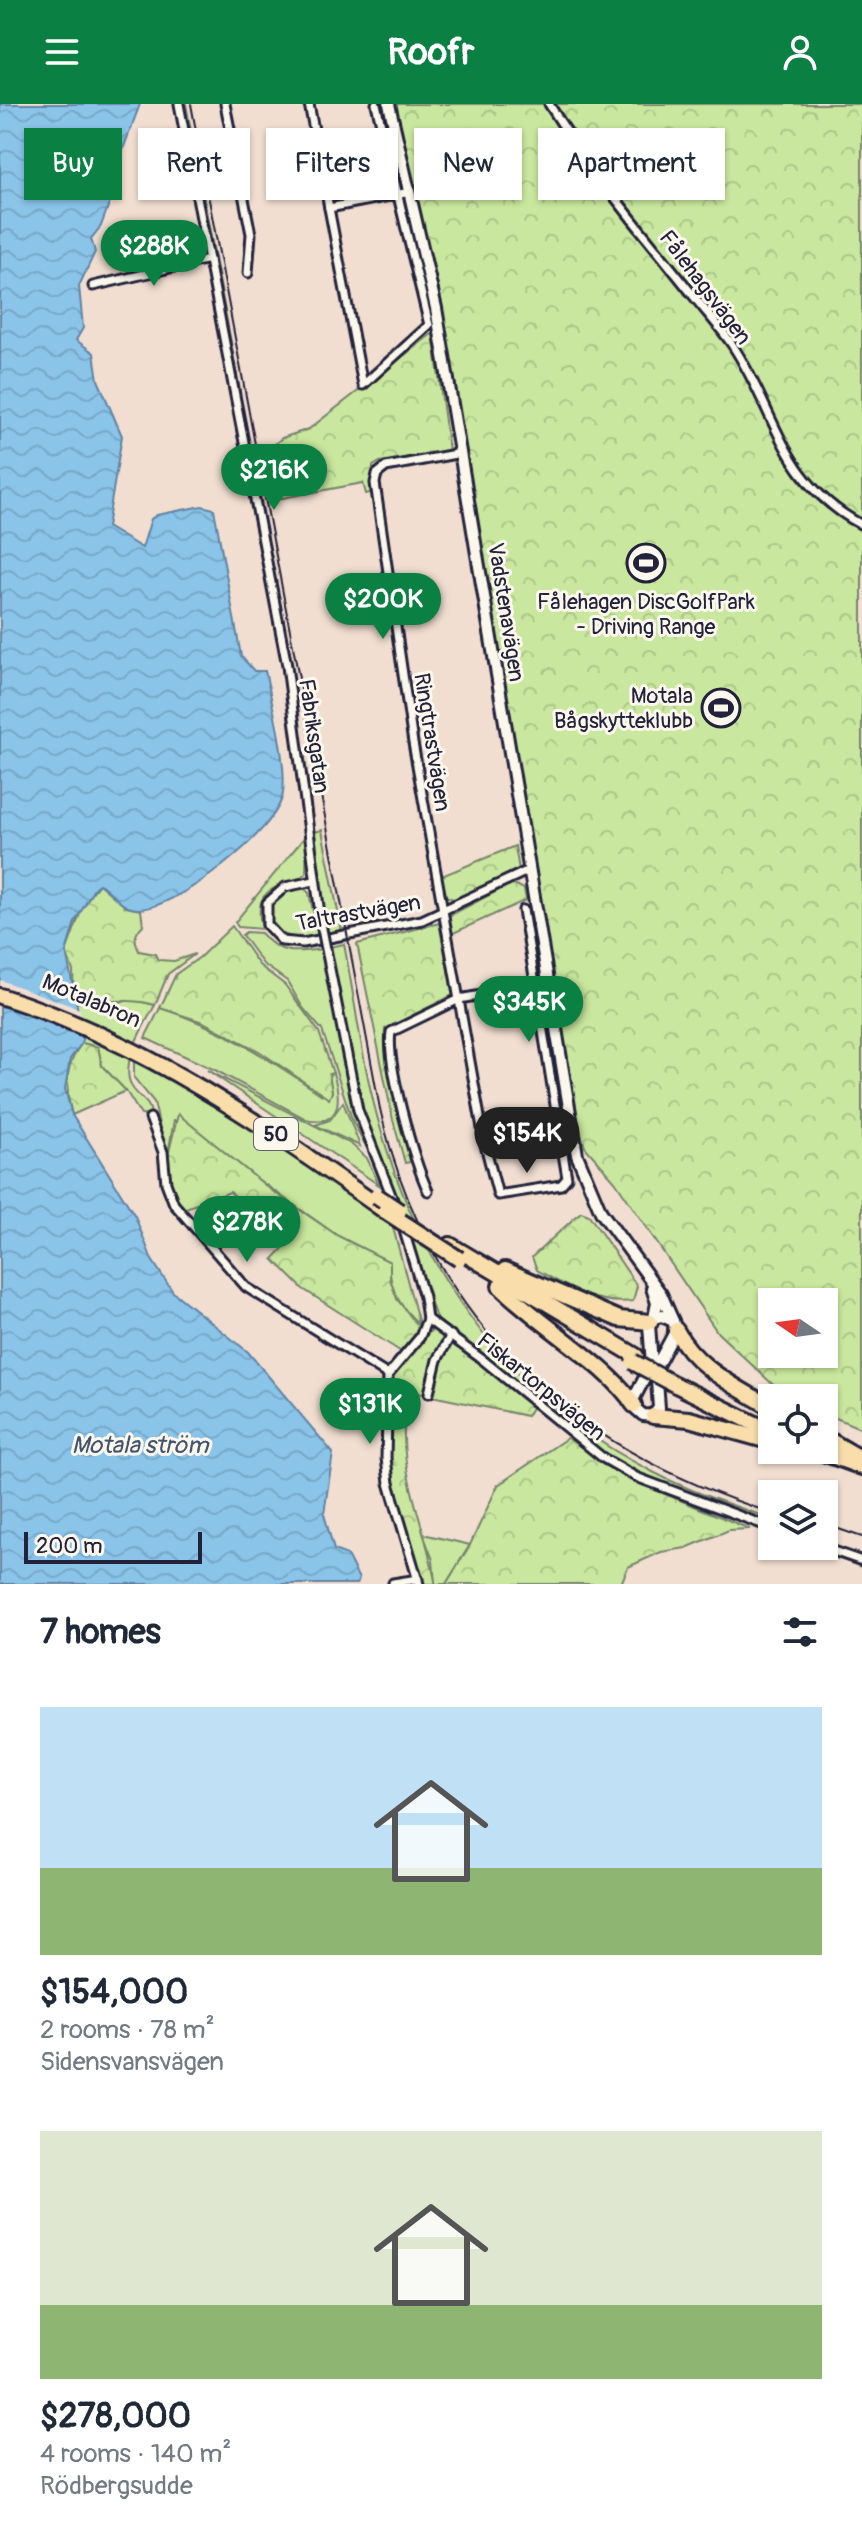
<!DOCTYPE html>
<html lang="en">
<head>
<meta charset="utf-8">
<style>
	body { margin:0; font-family:Pangolin,sans-serif; background:#f6f6f7; color:#1f2937; height:100vh; display:flex; flex-direction:column; font-size:30px; white-space:nowrap }
	* { box-sizing:border-box; margin:0 }
	p { font-size:26px; color:#747a83 }
	.icon { flex:none; width:44px; height:44px; fill:none; stroke:currentColor; stroke-width:2; stroke-linecap:round; stroke-linejoin:round }
	.map { position:relative; height:1480px; overflow:hidden }
	.sheet { display:flex; flex-direction:column; background:#fff; flex:1 }
	.sheet>* { flex:none }
	.guide { position:absolute; left:24px; top:24px; width:814px; height:72px; display:flex; gap:16px }
	.needle { width:52px; rotate:283deg }
	.fabs { position:absolute; left:758px; top:1184px; display:grid; gap:16px }
	.fabs a { display:grid; place-items:center; width:80px; height:80px; border-radius:0px; background:#fff; box-shadow:0 2px 6px #0004; font-size:40px }
	.scale { position:absolute; left:24px; bottom:20px; width:178px; box-sizing:border-box; padding-left:8px; border:4px solid #22223b; border-top:0; font-size:22px; line-height:28px; white-space:nowrap; color:#22223b; -webkit-text-stroke:6px #fbf7ec; paint-order:stroke }
	.price { position:absolute; translate:-50% -68px; padding:0 18px; border-radius:28px; background:#0b8043; color:#fff; font-size:26px; line-height:52px; filter:drop-shadow(0 2px 4px #0008) }
	.price::after { content:''; position:absolute; left:50%; top:48px; width:24px; height:18px; margin-left:-12px; background:inherit; clip-path:polygon(0 0,100% 0,50% 100%) }
	.price.selected { background:#222; color:#fff }
	ul { padding:0; list-style:none }
	li { display:grid; align-content:center; gap:16px; height:424px; padding:0 40px }
	li span { display:grid; place-items:center; height:248px; border-radius:0px; color:#555 }
	li>.icon { margin-inline-start:auto }
	span .icon { width:144px; height:144px; fill:#fffc; stroke-width:1 }
	li b { font-size:34px }
	h2 { display:flex; justify-content:space-between; align-items:center; height:96px; padding:0 40px; font-size:34px }
	.chip { padding:0 28px; border-radius:0px; background:#fff; box-shadow:0 2px 6px #0004; font-size:28px; line-height:72px }
	.chip.selected { background:#0b8043; color:#fff }
	header { display:flex; justify-content:space-between; align-items:center; height:104px; padding:0 40px; background:#0b8043; color:#fff; font-size:36px; font-weight:800 }
	.map>svg:first-child { display:block }
	.green { fill:#c9e79e; stroke:#76846c; stroke-width:2 }
	.forest { fill:url(#forest-crowns); stroke:#76846c; stroke-width:2; fill-rule:evenodd }
	.water { fill:url(#water-waves); stroke:#6083a3; stroke-width:2 }
	.pier { fill:#f1ded1 }
	.lines { fill:none; stroke-linecap:round; stroke-linejoin:round }
	.street-casing { stroke:#22223b; stroke-width:13 }
	.secondary-casing { stroke:#22223b; stroke-width:16 }
	.highway-casing { stroke:#22223b; stroke-width:20 }
	.street { stroke:#fbf7ec; stroke-width:7 }
	.secondary { stroke:#fbf7ec; stroke-width:10 }
	.highway { stroke:#f9deab; stroke-width:14 }
	.rail { stroke:#22223b; stroke-width:2 }
	.street-bridge-casing { stroke:#22223b; stroke-width:13; stroke-linecap:butt }
	.highway-bridge-casing { stroke:#22223b; stroke-width:20; stroke-linecap:butt }
	.street-bridge { stroke:#fbf7ec; stroke-width:7 }
	.highway-bridge { stroke:#f9deab; stroke-width:14 }
	.labels { text-anchor:middle; stroke-width:6; stroke-linejoin:round; paint-order:stroke }
	.shield { fill:#fbf7ec; stroke:#636270; stroke-width:2 }
	.shield-label { font-size:20px; font-weight:bold; fill:#22223b }
	.street-label { font-size:22px; fill:#22223b; stroke:#fbf7ec }
	.poi-label { font-size:22px; fill:#22223b; stroke:#fbf7ec }
	.water-label { font-size:24px; font-style:italic; fill:#41536f; stroke:#fbf7ec }
</style>
</head>
<body>
<header><svg class="icon" aria-label="menu" viewBox="0 0 24 24"><path d="M4 6h16M4 12h16M4 18h16"/></svg>Roofr<svg class="icon" aria-label="person" viewBox="0 0 24 24"><circle cx="12" cy="8" r="4"/><path d="M4 21q1-7 8-7t8 7"/></svg></header>
<div class="map">
<svg width="862" height="1480" viewBox="0 0 862 1480">
	<defs>
		<pattern id="forest-crowns" width="20" height="18" patternUnits="userSpaceOnUse" patternTransform="scale(2)"><rect width="20" height="18" fill="#c9e79e"/><path d="M2 6a3 3 0 1 1 6 0M12 15a3 3 0 1 1 6 0" fill="none" stroke="#acc689"/></pattern>
		<pattern id="water-waves" width="16" height="10" patternUnits="userSpaceOnUse" patternTransform="scale(2)"><rect width="16" height="10" fill="#8ac4e9"/><path d="M0 5q4-4 8 0t8 0" fill="none" stroke="#77a8c9"/></pattern>
	</defs>
	<rect width="100%" height="100%" fill="#f1ded1"/>
	<filter id="ink" filterUnits="userSpaceOnUse"><feTurbulence type="fractalNoise" baseFrequency=".0125" numOctaves="2"/><feDisplacementMap in="SourceGraphic" scale="16" xChannelSelector="R" yChannelSelector="G"/><feConvolveMatrix kernelMatrix="1 2 1 2 8 2 1 2 1" color-interpolation-filters="sRGB"/></filter>
	<g filter="url(#ink)">
		<g class="green">
			<polygon points="181,0 186,0 240,286 236,287"/>
			<polygon points="322,726 342,828 327,831 315,728"/>
			<path d="M307,730L306,770C280,786 251,780 262,825L238,823L235,818Z"/>
			<path d="M291,785H305L309,789L319,833C277,841 246,811 291,785Z"/>
			<path d="M246,828L261,829C279,851 295,849 322,845L353,1003L381,1070L353,1018L322,926L303,904L287,877L263,860L242,831Z"/>
			<path d="M344,840C356,901 363,966 381,1026C424,1175 512,1297 653,1368C691,1388 732,1401 772,1415V1421L660,1380L588,1341L436,1214L387,1069L360,1006L330,843Z"/>
			<path d="M134,896L155,901C144,923 116,962 134,986C142,996 151,999 151,1012L141,1011L126,987L102,962L98,943L82,939V926L74,898L112,899Z"/>
			<path d="M160,904C221,923 270,955 322,991L332,988L328,970L333,969C341,993 343,1024 306,1015L215,966L145,934Z"/>
			<path d="M134,956L160,963L391,1116L419,1220C400,1203 388,1184 390,1158L338,1132L174,1016L167,1056L154,998L134,974Z"/>
			<polygon points="207,966 351,1040 367,1054 379,1081"/>
			<polygon points="343,998 360,1042 315,1021 330,1016"/>
			<polygon points="423,1430 470,1441 446,1480 435,1480 433,1456"/>
		</g>
		<g class="forest">
			<path d="M394,0H862V1325L824,1309V1294L785,1292L718,1229L615,1077L585,1043L579,1023L440,199ZM772,1198H824V1250H772Z"/>
			<polygon points="433,229 449,347 380,358 373,362 370,389 366,390 363,379 277,395 268,346 282,334 309,325"/>
			<polygon points="515,742 519,766 458,797 443,791 439,773"/>
			<polygon points="512,779 524,785 526,796 449,831 447,813"/>
			<path d="M99,780L126,803L141,806L143,821C134,830 134,836 139,847L155,850L158,856L174,857L195,850L168,870L155,901C130,893 100,899 74,898L73,867L66,848L84,799Z"/>
			<polygon points="439,819 453,891 385,925 410,1058 405,1059 393,1016 357,840"/>
			<polygon points="232,822 259,861 285,881 319,928 333,969 329,970 332,988 329,995 259,947 203,918 160,904 176,870 200,853"/>
			<path d="M82,939L98,943L102,962L126,987L72,1011C65,983 64,962 82,939Z"/>
			<polygon points="178,1010 271,1086 338,1132 390,1158 390,1175 397,1195 421,1226 403,1249 303,1185 273,1155 287,1140 230,1088 183,1105 168,1084 167,1056"/>
			<path d="M581,1108L589,1111L637,1182L633,1197C597,1202 567,1183 537,1166L532,1153Z"/>
			<path d="M433,1224L441,1226L533,1302L527,1312L408,1287C393,1363 422,1406 435,1477V1480H419L391,1385L386,1279Z"/>
			<polygon points="567,1334 636,1378 750,1425 729,1426 686,1444 661,1448 628,1463 621,1480 446,1480 470,1441 498,1381"/>
		</g>
		<path class="water" d="M0,0H140L122,48L117,78L101,122L91,135L95,148L79,182L83,224L76,236L94,249L98,276L122,332L107,423L142,444L151,415L157,411L202,402L214,405L241,552L254,567H265C272,598 287,659 283,689C278,727 176,805 139,805C119,805 114,788 99,780L95,783L75,818L66,848L82,926V939L70,955L65,985L72,1011L135,1112L152,1156L173,1188L248,1248L333,1349L324,1410L334,1446L347,1451L359,1475L357,1480H0Z"/>
		<polygon class="pier" points="0,876 80,905 86,925 0,896"/>
		<g class="lines">
			<g class="street-casing">
				<g id="street">
					<polyline points="179,0 287,562 322,825"/>
					<polyline points="225,0 251,130 248,169"/>
					<polyline points="309,0 363,281 429,221 376,0"/>
					<path d="M549,0C591,68 642,127 692,190C705,207 721,224 733,242C778,311 781,378 862,421"/>
					<polyline points="329,104 410,88"/>
					<polyline points="93,182 209,155"/>
					<polyline points="461,349 386,363 377,370 375,379 413,639 485,1041 498,1091 561,1081 567,1074 523,806"/>
					<polyline points="314,777 285,783 267,799 267,821 282,837 303,839 422,816 529,766"/>
					<polyline points="327,850 358,1006 395,1101"/>
					<polyline points="150,1014 163,1048 166,1079 174,1100 246,1183 388,1271"/>
					<path d="M428,1087C414,1057 386,959 391,928L459,895L538,881"/>
					<polyline points="402,1120 424,1193 427,1215 420,1233 388,1271 386,1354 389,1379 419,1480"/>
					<polyline points="427,1215 483,1256 603,1354 636,1373 772,1424"/>
					<polyline points="429,1289 437,1256 451,1231"/>
					<polyline points="819,1442 862,1457"/>
					<polyline points="393,1479 418,1475"/>
				</g>
			</g>
			<g class="secondary-casing">
				<g id="secondary">
					<polyline points="389,0 436,204 577,1051 601,1108 661,1190 673,1217"/>
					<polyline points="652,1184 657,1199 654,1214"/>
					<polygon points="662,1212 673,1217 676,1226 656,1263 659,1304 653,1312 643,1311 636,1305 633,1296 652,1260 649,1221 654,1214"/>
				</g>
			</g>
			<g class="highway-casing">
				<g id="highway">
					<path d="M0,892C144,937 263,1021 385,1107"/>
					<polyline points="450,1141 636,1252"/>
					<polyline points="505,1166 619,1215 650,1218"/>
					<path d="M500,1182C536,1219 610,1262 634,1301"/>
					<path d="M676,1226C695,1264 737,1283 772,1304"/>
					<polyline points="676,1281 772,1328"/>
					<polyline points="653,1312 689,1315 772,1338"/>
					<polyline points="824,1333 862,1355"/>
					<polyline points="815,1346 862,1363"/>
				</g>
			</g>
			<use href="#street" class="street"/>
			<use href="#secondary" class="secondary"/>
			<use href="#highway" class="highway"/>
			<g class="rail">
				<path d="M191,0L380,1005C429,1218 569,1344 772,1409"/>
				<polyline points="824,1420 862,1433"/>
			</g>
			<g class="street-bridge-casing">
				<polyline id="street-bridge" points="322,825 327,850"/>
			</g>
			<g class="highway-bridge-casing">
				<g id="highway-bridge">
					<polyline points="377,1092 399,1107"/>
					<polyline points="385,1107 459,1155"/>
					<polyline points="633,1258 676,1281"/>
				</g>
			</g>
			<use href="#street-bridge" class="street-bridge"/>
			<use href="#highway-bridge" class="highway-bridge"/>
		</g>
	</g>
	<defs>
		<g id="stadium-ring" transform="scale(2)"><circle r="9.5" fill="#fbf7ec" stroke="#22223b" stroke-width="1.5"/><path d="M0-5a6.5 5 0 1 0 0 10a6.5 5 0 1 0 0-10ZM-3.5-1.8h7v3.6h-7Z" fill="#22223b"/></g>
	</defs>
	<g fill-rule="evenodd">
		<use href="#stadium-ring" x="646" y="459"/>
		<use href="#stadium-ring" x="721" y="604"/>
	</g>
	<g class="labels">
		<rect class="shield" x="254" y="1014" width="44" height="32" rx="6"/>
		<g class="shield-label">
			<text x="276" y="1037">50</text>
		</g>
		<g class="street-label">
			<text transform="translate(706 183) rotate(53)" y="8">Fålehagsvägen</text>
			<text transform="translate(507 508) rotate(81)" y="8">Vadstenavägen</text>
			<text transform="translate(315 632) rotate(82)" y="8">Fabriksgatan</text>
			<text transform="translate(433 638) rotate(81)" y="8">Ringtrastvägen</text>
			<text transform="translate(358 808) rotate(-10)" y="8">Taltrastvägen</text>
			<text transform="translate(92 896) rotate(23)" y="8">Motalabron</text>
			<text transform="translate(542 1282) rotate(39)" y="8">Fiskartorpsvägen</text>
		</g>
		<g class="poi-label">
			<text x="646" y="505">Fålehagen DiscGolfPark<tspan x="646" dy="25">- Driving Range</tspan></text>
			<text x="693" y="599" text-anchor="end">Motala<tspan x="693" dy="25">Bågskytteklubb</tspan></text>
		</g>
		<g class="water-label">
			<text x="140" y="1349">Motala ström</text>
		</g>
	</g>
</svg>
<div class="fabs">
<a><svg class="needle" viewBox="-14 -14 28 28"><path d="M0-13l5 13h-10z" fill="#e53935"/><path d="M0 13l5-13h-10z" fill="#747a83"/></svg></a>
<a><svg class="icon" aria-label="locate" viewBox="0 0 24 24"><circle cx="12" cy="12" r="6"/><path d="M12 2v4M12 18v4M2 12h4M18 12h4"/></svg></a>
<a><svg class="icon" aria-label="layers" viewBox="0 0 24 24"><path d="M12 4l9 5-9 5-9-5zM3 14l9 5 9-5"/></svg></a>
</div>
<div class="scale">200 m</div>
<b class="price" style="left:154px;top:184px">$288K</b>
<b class="price" style="left:274px;top:408px">$216K</b>
<b class="price" style="left:383px;top:537px">$200K</b>
<b class="price" style="left:529px;top:940px">$345K</b>
<b class="price selected" style="left:527px;top:1071px">$154K</b>
<b class="price" style="left:247px;top:1160px">$278K</b>
<b class="price" style="left:370px;top:1342px">$131K</b>
<div class="guide">
<a class="chip selected">Buy</a>
<a class="chip">Rent</a>
<a class="chip">Filters</a>
<a class="chip">New</a>
<a class="chip">Apartment</a>
</div>
</div>
<section class="sheet">
<h2>7 homes<svg class="icon" aria-label="filters" viewBox="0 0 24 24"><path d="M4 7h16M4 17h16"/><circle cx="9" cy="7" r="2"/><circle cx="15" cy="17" r="2"/></svg></h2>
<ul>
<li><span style="background:linear-gradient(#bfe0f5 65%,#8fb573 0)"><svg class="icon" aria-label="home" viewBox="0 0 24 24"><path d="M3 11l9-7 9 7M6 9v11h12V9"/></svg></span><div><b>$154,000</b><p>2 rooms · 78 m²</p><p>Sidensvansvägen</p></div></li>
<li><span style="background:linear-gradient(#dfe7d0 70%,#8fb573 0)"><svg class="icon" aria-label="home" viewBox="0 0 24 24"><path d="M3 11l9-7 9 7M6 9v11h12V9"/></svg></span><div><b>$278,000</b><p>4 rooms · 140 m²</p><p>Rödbergsudde</p></div></li>
</ul>
</section>
</body>
</html>
